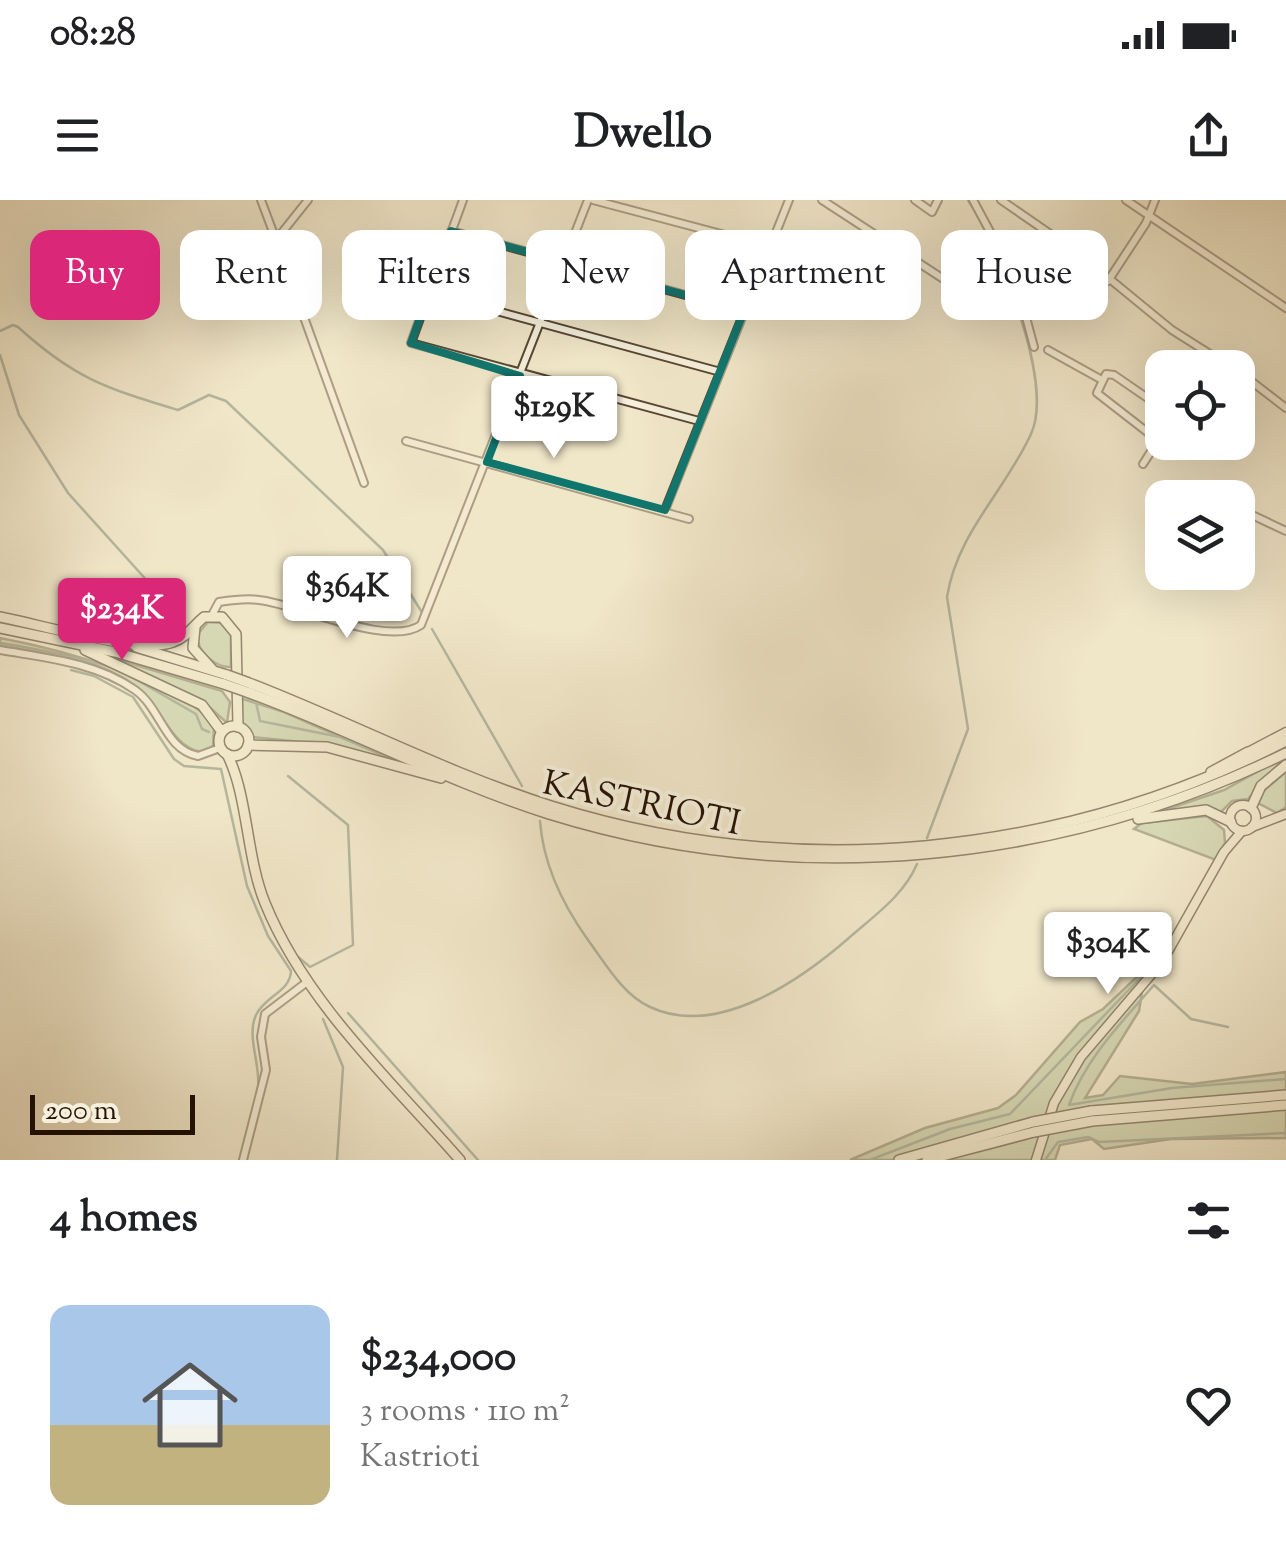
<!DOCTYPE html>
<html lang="en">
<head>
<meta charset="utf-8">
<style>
	body { margin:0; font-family:"Sorts Mill Goudy",serif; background:#f2f2f2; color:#202124; height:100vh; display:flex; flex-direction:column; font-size:38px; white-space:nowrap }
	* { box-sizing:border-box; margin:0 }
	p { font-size:32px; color:#757577 }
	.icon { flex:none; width:55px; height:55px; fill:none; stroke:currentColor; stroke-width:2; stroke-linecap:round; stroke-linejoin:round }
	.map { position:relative; height:960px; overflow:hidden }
	.drawer { display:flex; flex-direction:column; background:#fff; flex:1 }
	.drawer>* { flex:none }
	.guide { position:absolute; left:30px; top:30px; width:1228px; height:90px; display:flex; gap:20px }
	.fabs { position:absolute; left:1145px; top:150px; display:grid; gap:20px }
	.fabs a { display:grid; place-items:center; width:110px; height:110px; border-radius:20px; background:#fff; box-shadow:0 10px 40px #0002; font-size:50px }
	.scale { position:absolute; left:30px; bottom:25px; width:165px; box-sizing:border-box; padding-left:10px; border:5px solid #251201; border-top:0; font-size:28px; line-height:35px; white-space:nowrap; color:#251201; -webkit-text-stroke:8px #f5efdb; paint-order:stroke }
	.price { position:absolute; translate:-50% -85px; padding:0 22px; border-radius:10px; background:#fff; color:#222; font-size:32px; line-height:65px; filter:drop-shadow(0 2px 5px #0008) }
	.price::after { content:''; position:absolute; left:50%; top:60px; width:30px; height:22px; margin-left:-15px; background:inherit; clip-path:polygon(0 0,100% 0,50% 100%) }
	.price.current { background:#db2777; color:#fff }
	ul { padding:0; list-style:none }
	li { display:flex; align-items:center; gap:30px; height:250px; padding:0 50px }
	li+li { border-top:2px solid #e0e0e0 }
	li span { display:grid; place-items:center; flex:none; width:280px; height:200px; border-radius:20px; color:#555 }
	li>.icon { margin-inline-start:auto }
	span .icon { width:120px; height:120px; fill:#fffc; stroke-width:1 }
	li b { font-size:42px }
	h2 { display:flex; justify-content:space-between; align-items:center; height:120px; padding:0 50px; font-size:42px }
	.tag { padding:0 35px; border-radius:20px; background:#fff; box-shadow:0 10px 40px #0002; font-size:35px; line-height:90px }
	.tag.current { background:#db2777; color:#fff }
	.status { display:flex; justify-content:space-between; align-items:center; height:70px; padding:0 50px; background:#fff; direction:ltr }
	.status svg { height:28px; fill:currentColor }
	header { display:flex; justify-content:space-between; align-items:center; height:130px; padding:0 50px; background:#fff; font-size:45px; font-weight:800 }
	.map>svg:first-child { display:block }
	.green { fill:#b5c699; stroke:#6d6c4d; stroke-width:2.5 }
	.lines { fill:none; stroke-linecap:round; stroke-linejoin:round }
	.stream { stroke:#6c7a69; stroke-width:2.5 }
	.minor-casing { stroke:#584733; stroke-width:10 }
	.major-casing { stroke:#251201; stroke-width:11 }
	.highway-casing { stroke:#251201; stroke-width:12 }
	.minor { stroke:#f5efdb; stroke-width:6 }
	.major { stroke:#f0e6c8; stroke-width:8 }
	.highway { stroke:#f0e6c8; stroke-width:9 }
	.highway-bridge-casing { stroke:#251201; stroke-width:12; stroke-linecap:butt }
	.highway-bridge { stroke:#f0e6c8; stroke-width:9 }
	.marked { fill:none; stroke:#0f766e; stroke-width:8; stroke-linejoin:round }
	.labels { text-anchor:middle; stroke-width:8; stroke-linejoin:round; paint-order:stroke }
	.street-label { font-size:35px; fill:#251201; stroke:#f5efdb }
</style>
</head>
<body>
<div class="status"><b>08:28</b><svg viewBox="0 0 49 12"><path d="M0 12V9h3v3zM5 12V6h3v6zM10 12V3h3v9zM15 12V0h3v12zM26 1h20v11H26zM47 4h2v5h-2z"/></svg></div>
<header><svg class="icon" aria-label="menu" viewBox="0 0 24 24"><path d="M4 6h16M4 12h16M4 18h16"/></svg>Dwello<svg class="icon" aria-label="share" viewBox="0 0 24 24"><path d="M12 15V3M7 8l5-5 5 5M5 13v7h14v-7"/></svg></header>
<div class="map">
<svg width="1286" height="960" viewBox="0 0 1286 960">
	<rect width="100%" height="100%" fill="#f0e6c8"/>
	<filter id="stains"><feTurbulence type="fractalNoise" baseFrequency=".002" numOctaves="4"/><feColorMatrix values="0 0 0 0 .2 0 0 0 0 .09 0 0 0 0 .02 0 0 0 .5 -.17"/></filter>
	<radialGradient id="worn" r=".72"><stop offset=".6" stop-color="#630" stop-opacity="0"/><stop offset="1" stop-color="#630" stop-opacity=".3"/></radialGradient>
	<g class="green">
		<path d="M208,422L221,423L231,434V467C217,468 197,453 197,435Z"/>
		<path d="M0,438C53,448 184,481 214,526L213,546L201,552C170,547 160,503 136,486C96,458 47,451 0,443Z"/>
		<polygon points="109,457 222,491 230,502 227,523 204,502"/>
		<polygon points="240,498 284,512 400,563 323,544 252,537 241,523"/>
		<polygon points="1286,556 1248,599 1232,601 1221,612 1159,612 1224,590"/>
		<polygon points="1286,572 1286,607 1277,613 1258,603 1261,593"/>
		<polygon points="1207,616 1224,630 1225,643 1216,660 1134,629 1142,623"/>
		<polygon points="1160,755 1145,774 1139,811 1085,898 1103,895 1120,876 1192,884 1286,872 1286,938 1171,939 1104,949 1092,939 1060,945 1055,960 850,960 925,928 998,908 1016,895 1080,822 1103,809"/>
	</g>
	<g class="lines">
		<g class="stream">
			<path d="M0,131L13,125L18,127C75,179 106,188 178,210L209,195L226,201L383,350L423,414"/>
			<polyline points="0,155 19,215 68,293 178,415"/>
			<polyline points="432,429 522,586"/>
			<polyline points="0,445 93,462"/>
			<path d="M71,470L94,476L133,497L174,559L184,566L221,569L247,686L268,736L291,771C290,792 265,796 256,815C246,836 261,865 258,888"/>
			<polyline points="123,472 196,514 202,529 209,532"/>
			<polyline points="248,499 256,502 260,521 340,537 372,550"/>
			<polyline points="288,576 348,625 353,745 310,767 297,756"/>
			<path d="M540,621C543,663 563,705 588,740C605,763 623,795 650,807C718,839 802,779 850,737C875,715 904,695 917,664"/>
			<path d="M927,638L968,529L947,397C957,333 1005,291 1031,234C1055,182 998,46 968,0"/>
			<polyline points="348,813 478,960"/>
			<polyline points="323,819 343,867 337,960"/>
			<path d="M1228,827L1191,819L1154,785C1122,822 1086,858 1069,905L1172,888L1286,879"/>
			<polyline points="870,960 950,929 1010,914 1141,777"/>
			<polyline points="1045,960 1058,942 1088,937 1099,942 1286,933"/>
		</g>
		<g class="minor-casing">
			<g id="minor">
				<polyline points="261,0 276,40"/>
				<polyline points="308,0 276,40 364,283"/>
				<polyline points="463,0 411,143 699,221"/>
				<polyline points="593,0 770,47"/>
				<polyline points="822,0 965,93"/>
				<polyline points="915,0 932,12 938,0"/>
				<polyline points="973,0 1016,80 1034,147"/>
				<polyline points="1001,0 1078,53 1172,130 1232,168"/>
				<polyline points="1126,0 1286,108"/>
				<polyline points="451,31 744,111"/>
				<polyline points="1108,81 1146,23 1155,0"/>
				<polyline points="427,92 717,171"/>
				<polyline points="1048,150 1102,180"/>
				<polyline points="1238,171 1286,208"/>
				<polyline points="1162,208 1114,175 1106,174 1097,193 1151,235 1159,239 1162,233"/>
				<polyline points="406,241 689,319"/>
				<polyline points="1143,264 1159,239"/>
				<polyline points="665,310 789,0"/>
				<polyline points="1250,314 1286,331"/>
				<path d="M212,415L219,402C232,400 246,398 259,400C298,404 388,448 421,425L588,0"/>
				<path d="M0,450C46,458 95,462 135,490C161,508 165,550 198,556L220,548"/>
				<polyline points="243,960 266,870 261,837 265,814 307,782"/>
			</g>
		</g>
		<g class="major-casing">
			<g id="major">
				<polyline points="1248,552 1286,532"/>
				<circle cx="1243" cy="618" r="13"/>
				<polyline points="1252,627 1286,614"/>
				<polyline points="1036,960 1054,903 1081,857 1162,762 1224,652 1242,631"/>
			</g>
		</g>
		<g class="highway-casing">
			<g id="highway">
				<path d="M0,417C38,424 141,455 173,442C186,438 194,425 204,417H222L236,434L238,527"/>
				<polyline points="195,427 193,448 212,469"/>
				<polyline points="0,428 115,452 224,484"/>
				<polyline points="136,447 227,475"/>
				<polyline points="85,450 202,505 222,532"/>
				<path d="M249,483C350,522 447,573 551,606C796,683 1058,657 1286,541"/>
				<path d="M247,492C349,529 445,581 549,614C794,690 1057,665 1286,553"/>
				<circle cx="234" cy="541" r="15"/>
				<polyline points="248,545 327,547 441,578"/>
				<path d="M227,554C248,595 246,657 265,703C305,802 391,881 460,960"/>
				<polyline points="1211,572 1248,552"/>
				<polyline points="1251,608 1261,586 1286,565"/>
				<polyline points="1138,619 1206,610 1231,622"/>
				<polyline points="1091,911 1286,895"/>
				<polyline points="1092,921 1286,905"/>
				<polyline points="899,960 1033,922"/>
				<polyline points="927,960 1034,932"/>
			</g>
		</g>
		<use href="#minor" class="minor"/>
		<use href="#major" class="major"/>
		<use href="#highway" class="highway"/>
		<g class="highway-bridge-casing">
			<g id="highway-bridge">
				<polyline points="227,475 249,483"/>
				<polyline points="224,484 247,492"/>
				<polyline points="1033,922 1091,911"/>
				<polyline points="1034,932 1092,921"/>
			</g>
		</g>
		<use href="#highway-bridge" class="highway-bridge"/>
	</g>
	<path d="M0 0H1286V960H0ZM451,31L744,111L665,310L487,262L520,176L411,143Z" fill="#f0e6c8" fill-opacity=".55" fill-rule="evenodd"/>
	<path class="marked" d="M451,31L744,111L665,310L487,262L520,176L411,143Z"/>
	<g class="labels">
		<g class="street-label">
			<text transform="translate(642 602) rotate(12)" y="12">KASTRIOTI</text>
		</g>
	</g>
	<rect width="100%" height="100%" filter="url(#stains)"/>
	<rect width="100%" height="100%" fill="url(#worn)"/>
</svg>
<div class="fabs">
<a><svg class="icon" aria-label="locate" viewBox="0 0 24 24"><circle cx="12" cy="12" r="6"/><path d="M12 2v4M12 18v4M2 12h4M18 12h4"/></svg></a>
<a><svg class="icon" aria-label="layers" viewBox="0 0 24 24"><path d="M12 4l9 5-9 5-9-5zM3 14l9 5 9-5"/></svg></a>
</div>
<div class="scale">200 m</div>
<b class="price" style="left:554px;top:261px">$129K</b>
<b class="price" style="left:347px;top:441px">$364K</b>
<b class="price current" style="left:122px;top:463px">$234K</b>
<b class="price" style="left:1108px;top:797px">$304K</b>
<div class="guide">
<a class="tag current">Buy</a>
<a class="tag">Rent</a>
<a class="tag">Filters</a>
<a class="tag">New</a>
<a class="tag">Apartment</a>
<a class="tag">House</a>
</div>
</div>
<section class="drawer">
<h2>4 homes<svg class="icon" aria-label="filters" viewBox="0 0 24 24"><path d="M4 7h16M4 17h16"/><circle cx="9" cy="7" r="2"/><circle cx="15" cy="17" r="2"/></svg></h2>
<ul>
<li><span style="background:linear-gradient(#a9c7e8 60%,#c2b280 0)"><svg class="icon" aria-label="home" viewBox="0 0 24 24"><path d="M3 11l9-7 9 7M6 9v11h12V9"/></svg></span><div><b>$234,000</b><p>3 rooms · 110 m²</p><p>Kastrioti</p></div><svg class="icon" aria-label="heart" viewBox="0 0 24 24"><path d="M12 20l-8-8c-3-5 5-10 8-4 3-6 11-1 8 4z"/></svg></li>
</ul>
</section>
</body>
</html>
